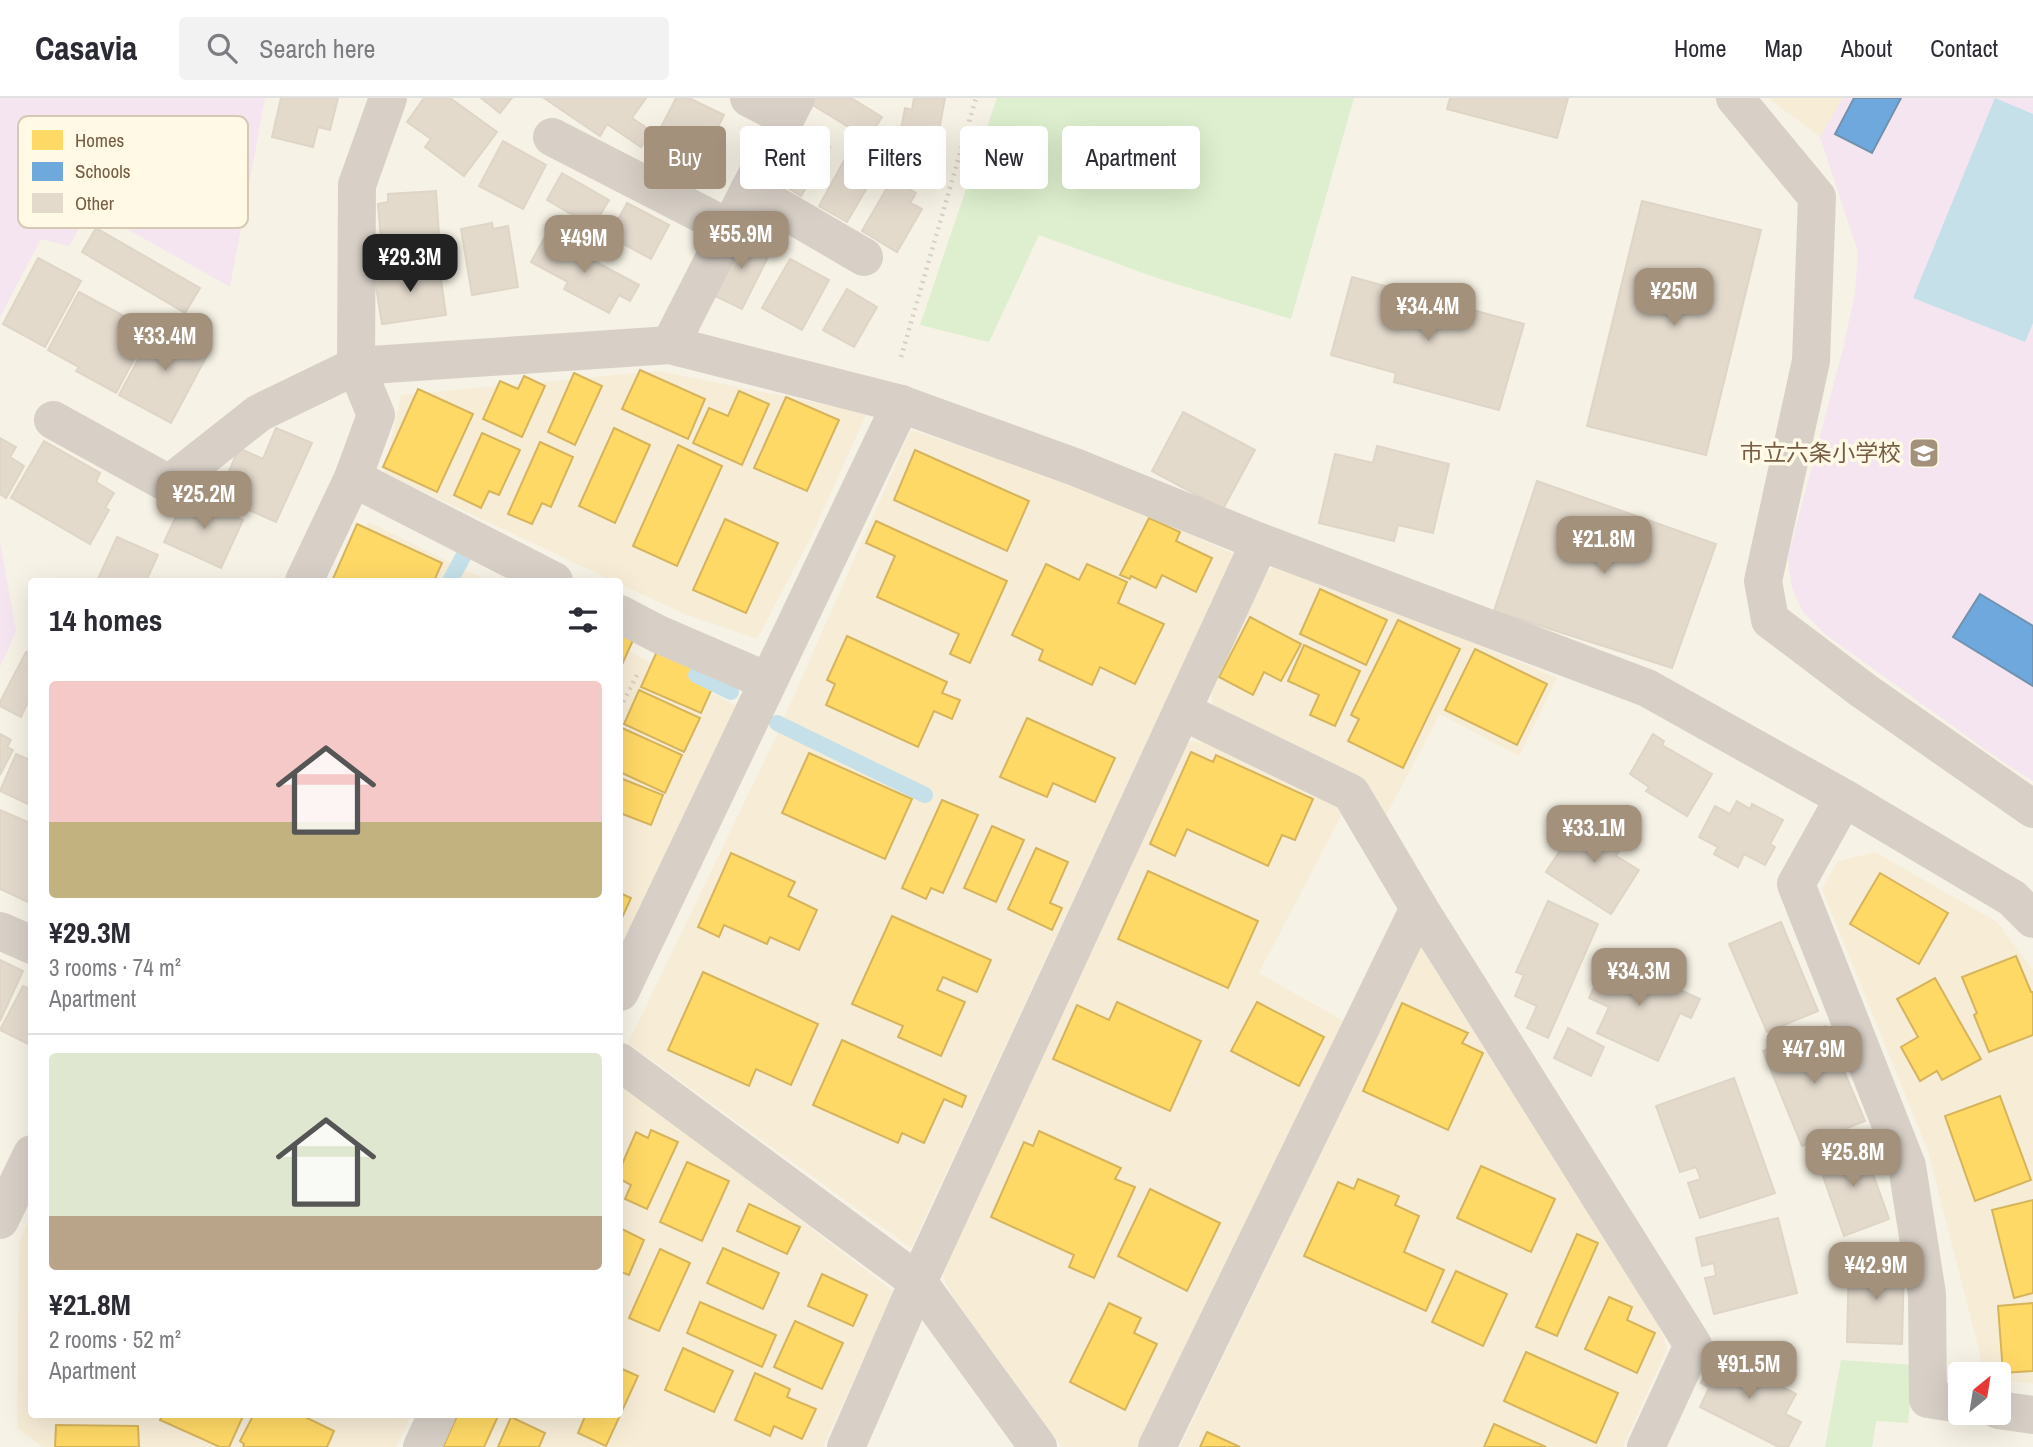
<!DOCTYPE html>
<html lang="en">
<head>
<meta charset="utf-8">
<style>
	body { margin:0; font-family:"Archivo Narrow","Noto Sans JP",sans-serif; background:#f2f2f3; color:#2b2b33; height:100vh; display:flex; flex-direction:column; font-size:26px; white-space:nowrap }
	* { box-sizing:border-box; margin:0 }
	p { font-size:23px; color:#7c7c81 }
	.icon { flex:none; width:38px; height:38px; fill:none; stroke:currentColor; stroke-width:2; stroke-linecap:round; stroke-linejoin:round }
	.map { position:relative; flex:1; overflow:hidden }
	.drawer { position:absolute; left:28px; top:480px; width:595px; height:840px; display:flex; flex-direction:column; background:#fff; border-radius:7px; box-shadow:0 7px 28px #0002 }
	.drawer>* { flex:none }
	.top-card { position:absolute; left:644px; top:28px; width:665px; height:63px; display:flex; gap:14px }
	.needle { width:46px; rotate:30deg }
	.controls { position:absolute; left:1948px; top:1264px; display:grid; gap:14px }
	.controls a { display:grid; place-items:center; width:63px; height:63px; border-radius:7px; background:#fff; box-shadow:0 7px 28px #0002; font-size:35px }
	.price { position:absolute; translate:-50% -60px; padding:0 16px; border-radius:14px; background:#a3917c; color:#fff; font-size:23px; line-height:46px; filter:drop-shadow(0 2px 4px #0008) }
	.price::after { content:''; position:absolute; left:50%; top:42px; width:21px; height:16px; margin-left:-10px; background:inherit; clip-path:polygon(0 0,100% 0,50% 100%) }
	.price.selected { background:#222; color:#fff }
	ul { padding:0; list-style:none }
	li { display:grid; align-content:center; gap:14px; height:371px; padding:0 21px }
	li+li { border-top:2px solid #e1e1e2 }
	li span { display:grid; place-items:center; height:217px; border-radius:7px; color:#555 }
	li>.icon { margin-inline-start:auto }
	span .icon { width:126px; height:126px; fill:#fffc; stroke-width:1 }
	li b { font-size:30px }
	h2 { display:flex; justify-content:space-between; align-items:center; height:84px; padding:0 21px; font-size:30px }
	.chip { padding:0 24px; border-radius:7px; background:#fff; box-shadow:0 7px 28px #0002; font-size:24px; line-height:63px }
	.chip.selected { background:#a3917c; color:#fff }
	header { display:flex; align-items:center; gap:42px; box-sizing:border-box; height:98px; padding:0 35px; background:#fff; border-bottom:2px solid #e1e1e2 }
	header strong { font-size:33px }
	nav { display:flex; gap:38px; margin-inline-start:auto; font-size:24px }
	.search { width:490px; height:63px; background:#f2f2f3; display:flex; align-items:center; gap:18px; box-sizing:border-box; padding:0 24px; border-radius:7px; color:#7c7c81; font-size:26px }
	.map>svg:first-child { display:block }
	.residential { fill:#f7edd7 }
	.education { fill:#f4e5f1 }
	.green { fill:#ddefce }
	.water { fill:#c5e0e8 }
	.homes { fill:#ffd966; stroke:#d6b45c; stroke-width:2 }
	.schools { fill:#6fa8dc; stroke:#7192ae; stroke-width:2 }
	.lines { fill:none; stroke-linecap:round; stroke-linejoin:round }
	.stream { stroke:#c5e0e8; stroke-width:16 }
	.building { fill:#e3dacc; stroke:#dfd5c7; stroke-width:2 }
	.path { stroke:#d8d0c7; stroke-width:4.5; stroke-dasharray:2 5; stroke-linecap:butt }
	.minor { stroke:#d8d0c7; stroke-width:38 }
	.labels { text-anchor:middle; stroke-width:7; stroke-linejoin:round; paint-order:stroke }
	.poi-label { font-size:23px; fill:#765d44; stroke:#fff9e6; text-anchor:end }
	.key { fill:#fff9e6; stroke:#d6cab5; stroke-width:2 }
	.key-label { font-size:19px; fill:#765d44 }
</style>
</head>
<body>
<header>
<strong>Casavia</strong>
<div class="search"><svg class="icon" aria-label="search" viewBox="0 0 24 24"><circle cx="10" cy="10" r="6"/><path d="M15 15l6 6"/></svg>Search here</div>
<nav><a>Home</a><a>Map</a><a>About</a><a>Contact</a></nav>
</header>
<div class="map">
<svg width="2033" height="1349" viewBox="0 0 2033 1349">
	<rect width="100%" height="100%" fill="#f6f2e5"/>
	<g class="residential">
		<polygon points="1768,0 1843,0 1820,39"/>
		<polygon points="659,273 867,315 811,439 757,541 684,516 620,486 620,483 613,483 384,375 401,297"/>
		<polygon points="911,332 1065,382 1234,456 911,1150 628,945 773,645"/>
		<polygon points="369,424 487,483 343,483"/>
		<polygon points="1273,469 1472,544 1557,580 1519,658 1440,616 1383,723 1213,609 1211,585 1262,480"/>
		<polygon points="620,549 749,614 620,872"/>
		<polygon points="1191,643 1216,646 1332,701 1342,716 1259,875 1349,926 1141,1349 1062,1349 955,1202 943,1179 955,1143 1177,654"/>
		<polygon points="1875,754 1997,824 2033,872 2033,1286 1999,1281 1998,1276 1985,1276 1928,1053 1822,791 1838,763"/>
		<polygon points="1420,848 1647,1207 1661,1232 1667,1251 1623,1349 1180,1349"/>
		<polygon points="620,984 894,1194 823,1349 441,1349 456,1316 620,1316"/>
		<polygon points="31,1117 32,1316 412,1316 396,1349 42,1349 17,1330 19,1144"/>
	</g>
	<g class="education">
		<polygon points="0,0 265,0 230,189 90,110 69,148 41,141 0,219"/>
		<polygon points="1843,0 2033,0 2033,683 2003,664 1825,536 1803,514 1792,490 1788,459 1843,251 1855,195 1858,154 1820,39"/>
		<polygon points="0,444 16,533 0,569"/>
	</g>
	<g class="green">
		<polygon points="997,0 1354,0 1291,221 1157,180 1039,137 989,244 920,227"/>
		<polygon points="1841,1262 1914,1267 1908,1325 1876,1323 1872,1349 1825,1349"/>
	</g>
	<polygon class="water" points="1995,0 2033,16 2033,225 2025,244 1913,200"/>
	<g class="homes">
		<polygon points="640,272 705,301 688,341 622,311"/>
		<polygon points="574,275 602,288 575,347 548,334"/>
		<polygon points="524,278 545,288 522,339 483,321 500,283 518,291"/>
		<polygon points="418,291 473,316 437,394 383,369"/>
		<polygon points="739,293 769,306 742,367 693,345 709,310 728,318"/>
		<polygon points="786,299 839,322 807,393 754,370"/>
		<polygon points="614,330 650,347 615,425 579,408"/>
		<polygon points="482,335 520,352 499,397 489,393 481,410 454,397"/>
		<polygon points="540,344 573,359 551,409 542,405 532,426 508,416"/>
		<polygon points="678,347 722,368 677,468 633,448"/>
		<polygon points="915,352 1029,403 1007,453 894,402"/>
		<polygon points="1149,420 1180,434 1176,443 1212,460 1196,494 1162,477 1156,490 1131,478 1130,481 1120,477"/>
		<polygon points="725,421 778,445 746,515 693,492"/>
		<polygon points="876,423 1007,483 970,565 950,556 959,536 877,499 895,458 866,445"/>
		<polygon points="357,426 442,465 434,483 332,483"/>
		<polygon points="1046,466 1079,482 1087,466 1127,484 1118,505 1164,526 1135,586 1100,569 1092,587 1039,562 1043,552 1012,537"/>
		<polygon points="1320,491 1387,522 1366,567 1300,536"/>
		<polygon points="1250,519 1301,546 1281,583 1264,574 1253,597 1219,579"/>
		<polygon points="1398,522 1460,551 1403,670 1348,643 1359,621 1351,617"/>
		<polygon points="620,534 634,540 620,571"/>
		<polygon points="847,538 947,584 942,595 960,602 952,621 934,613 918,649 826,607 835,586 827,582"/>
		<polygon points="1304,547 1360,573 1335,628 1310,617 1319,597 1288,583"/>
		<polygon points="658,551 718,577 701,615 641,589"/>
		<polygon points="1475,551 1547,586 1517,647 1445,612"/>
		<polygon points="639,592 700,620 684,654 624,626"/>
		<polygon points="1027,620 1115,660 1095,704 1053,685 1047,699 1000,679"/>
		<polygon points="622,630 682,657 665,695 620,674 620,636"/>
		<polygon points="1191,654 1213,664 1216,657 1313,701 1295,742 1282,737 1268,768 1187,731 1175,758 1150,746"/>
		<polygon points="809,655 912,701 885,761 782,715"/>
		<polygon points="620,680 663,697 651,727 620,715"/>
		<polygon points="942,702 978,717 943,795 931,790 926,801 902,790"/>
		<polygon points="992,728 1024,742 996,804 964,790"/>
		<polygon points="1036,750 1068,764 1050,805 1062,810 1052,832 1008,811"/>
		<polygon points="731,755 795,784 788,798 817,812 799,852 770,839 767,846 724,827 719,839 698,829"/>
		<polygon points="1148,773 1258,823 1228,890 1118,841"/>
		<polygon points="1880,775 1948,815 1919,866 1850,826"/>
		<polygon points="620,795 631,800 622,820 620,819"/>
		<polygon points="892,818 991,862 977,894 943,879 937,892 965,904 941,958 898,939 903,928 852,906"/>
		<polygon points="2016,858 2031,894 2033,894 2033,937 1989,954 1974,917 1977,915 1962,879"/>
		<polygon points="703,874 818,926 791,987 756,971 749,988 668,952"/>
		<polygon points="1935,880 1981,961 1942,982 1937,973 1920,983 1901,949 1918,939 1897,901"/>
		<polygon points="1117,904 1201,943 1170,1013 1053,961 1077,907 1109,922"/>
		<polygon points="1257,904 1324,939 1299,988 1231,953"/>
		<polygon points="1402,905 1468,935 1462,945 1483,955 1448,1032 1363,993"/>
		<polygon points="842,942 966,998 962,1009 944,1001 924,1045 902,1035 898,1045 813,1007"/>
		<polygon points="2000,998 2031,1082 1975,1103 1945,1018"/>
		<polygon points="651,1032 678,1044 647,1111 625,1101 631,1087 620,1081 620,1071 636,1034 648,1040"/>
		<polygon points="1039,1033 1121,1070 1115,1081 1135,1089 1094,1180 1069,1169 1074,1157 991,1119 1024,1044 1033,1048"/>
		<polygon points="687,1064 729,1083 702,1143 660,1124"/>
		<polygon points="1481,1068 1555,1101 1531,1154 1457,1120"/>
		<polygon points="1358,1081 1399,1098 1395,1107 1419,1118 1404,1154 1444,1172 1426,1213 1304,1158 1338,1084 1354,1091"/>
		<polygon points="1150,1091 1220,1125 1187,1193 1118,1158"/>
		<polygon points="2033,1102 2033,1195 2014,1200 1992,1112"/>
		<polygon points="749,1106 800,1129 787,1156 737,1133"/>
		<polygon points="620,1130 644,1142 629,1177 621,1174 620,1178"/>
		<polygon points="1577,1136 1598,1145 1557,1238 1536,1229"/>
		<polygon points="723,1150 779,1175 763,1211 707,1185"/>
		<polygon points="660,1151 690,1165 659,1233 629,1220"/>
		<polygon points="1456,1173 1507,1196 1483,1248 1432,1224"/>
		<polygon points="822,1176 867,1197 853,1228 808,1208"/>
		<polygon points="1609,1199 1632,1209 1627,1222 1655,1235 1637,1275 1585,1251"/>
		<polygon points="700,1204 776,1237 762,1269 687,1235"/>
		<polygon points="1109,1205 1141,1220 1134,1235 1157,1246 1125,1312 1070,1284"/>
		<polygon points="2033,1205 2033,1273 2003,1275 1998,1208"/>
		<polygon points="795,1223 843,1245 822,1291 774,1269"/>
		<polygon points="683,1250 733,1273 714,1314 665,1292"/>
		<polygon points="1526,1254 1618,1295 1596,1345 1504,1303"/>
		<polygon points="620,1270 638,1278 606,1348 578,1335 586,1316 620,1316"/>
		<polygon points="755,1275 790,1291 787,1299 816,1311 802,1341 774,1328 770,1338 735,1322"/>
		<polygon points="163,1316 244,1316 229,1349 220,1349 160,1322"/>
		<polygon points="254,1316 299,1316 334,1333 327,1349 243,1349 244,1346 240,1343"/>
		<polygon points="458,1316 499,1316 484,1349 443,1349"/>
		<polygon points="511,1319 545,1335 539,1349 498,1349"/>
		<polygon points="1494,1326 1546,1349 1484,1349"/>
		<polygon points="56,1327 138,1328 139,1349 55,1349"/>
		<polygon points="1207,1334 1240,1349 1200,1349"/>
	</g>
	<g class="schools">
		<polygon points="1854,0 1901,0 1872,55 1835,36"/>
		<polygon points="1980,496 2033,528 2033,588 1953,539"/>
	</g>
	<g class="lines">
		<g class="stream">
			<polyline points="450,483 464,457"/>
			<polyline points="696,577 731,594"/>
			<polyline points="777,625 925,697"/>
		</g>
	</g>
	<g class="building">
		<polygon points="281,0 338,0 330,32 318,29 313,49 272,39"/>
		<polygon points="424,0 450,0 497,34 464,78 425,49 431,41 407,24"/>
		<polygon points="481,0 512,0 500,15"/>
		<polygon points="544,0 646,0 632,20 651,33 641,49 607,26 600,38"/>
		<polygon points="676,0 689,0 724,17 701,62 656,39"/>
		<polygon points="815,0 851,0 882,19 868,41 811,6"/>
		<polygon points="914,0 945,0 934,59 897,52 905,10 912,12"/>
		<polygon points="1450,0 1568,0 1557,40 1447,11"/>
		<polygon points="796,29 830,49 801,98 772,80"/>
		<polygon points="503,43 546,67 523,111 479,88"/>
		<polygon points="846,59 875,76 847,124 819,108"/>
		<polygon points="562,75 609,102 593,129 547,102"/>
		<polygon points="892,81 916,95 910,105 922,111 897,154 862,133"/>
		<polygon points="436,93 439,136 381,141 378,106 388,104 388,96"/>
		<polygon points="1642,103 1761,132 1706,357 1587,328"/>
		<polygon points="627,105 669,127 651,161 609,138"/>
		<polygon points="492,125 493,131 508,128 518,189 472,197 461,131"/>
		<polygon points="96,130 200,190 185,215 82,154"/>
		<polygon points="740,135 772,151 742,211 709,195"/>
		<polygon points="546,137 639,187 630,203 619,197 609,215 564,191 568,184 531,164"/>
		<polygon points="38,160 81,183 45,249 3,226"/>
		<polygon points="790,161 829,182 802,232 762,210"/>
		<polygon points="439,167 446,217 382,226 374,176"/>
		<polygon points="1352,179 1524,226 1499,312 1394,284 1396,275 1331,257"/>
		<polygon points="847,191 877,209 854,249 823,232"/>
		<polygon points="79,194 150,232 116,295 76,273 79,269 48,252"/>
		<polygon points="158,225 210,252 171,325 119,297"/>
		<polygon points="1183,314 1255,352 1223,411 1152,373"/>
		<polygon points="276,330 312,345 276,424 218,398 239,350 263,361"/>
		<polygon points="0,340 16,349 10,359 24,368 6,400 0,396"/>
		<polygon points="44,343 100,375 96,384 114,395 105,410 109,412 90,446 11,400"/>
		<polygon points="1377,348 1449,366 1433,435 1398,427 1394,443 1319,425 1335,356 1373,365"/>
		<polygon points="1537,383 1716,446 1672,570 1494,513"/>
		<polygon points="186,397 243,422 221,470 164,444"/>
		<polygon points="117,439 158,457 146,483 97,483"/>
		<polygon points="26,554 32,557 32,604 29,602 21,619 0,608 0,604"/>
		<polygon points="0,636 11,642 7,649 13,652 0,677"/>
		<polygon points="1653,636 1664,643 1662,647 1712,676 1687,718 1646,693 1649,689 1630,676"/>
		<polygon points="16,656 32,663 32,708 0,693"/>
		<polygon points="1737,703 1750,711 1752,706 1783,722 1770,746 1775,749 1765,767 1744,756 1738,769 1714,756 1718,749 1699,739 1715,708 1730,716"/>
		<polygon points="0,712 32,726 32,806 0,791"/>
		<polygon points="1583,717 1625,743 1616,758 1639,772 1611,816 1546,774"/>
		<polygon points="1548,803 1598,826 1548,940 1527,930 1537,908 1515,898 1524,877 1516,874"/>
		<polygon points="1781,824 1818,913 1767,934 1729,846"/>
		<polygon points="1608,859 1700,901 1691,920 1680,915 1658,963 1597,935 1609,909 1589,900"/>
		<polygon points="0,862 23,873 0,923"/>
		<polygon points="23,888 32,892 32,948 0,932"/>
		<polygon points="1825,928 1865,1023 1802,1048 1763,953"/>
		<polygon points="1568,930 1604,949 1591,978 1554,960"/>
		<polygon points="1734,980 1775,1095 1700,1120 1688,1085 1701,1081 1696,1069 1680,1074 1656,1008"/>
		<polygon points="1862,1045 1889,1121 1844,1138 1817,1061"/>
		<polygon points="1778,1120 1797,1195 1714,1216 1705,1180 1716,1178 1714,1165 1702,1168 1696,1140"/>
		<polygon points="1849,1162 1904,1163 1902,1246 1847,1244"/>
		<polygon points="1716,1254 1796,1296 1785,1316 1801,1324 1788,1349 1779,1349 1700,1309 1709,1290 1701,1285"/>
	</g>
	<g class="lines">
		<g class="path">
			<polyline points="901,259 976,0"/>
			<polyline points="620,610 637,577"/>
		</g>
		<g class="minor">
			<polyline points="388,0 357,87 356,268 670,247 901,306 1075,369 1260,444 1647,590 1844,700 2012,800 2033,821"/>
			<polyline points="749,0 786,19"/>
			<polyline points="1735,0 1817,99 1811,263 1763,483 1770,522 1864,593 2033,711"/>
			<polyline points="552,39 729,130"/>
			<polyline points="749,92 864,159"/>
			<polyline points="670,247 796,0"/>
			<polyline points="53,322 169,386 259,315 356,268 376,317 353,380 304,483"/>
			<polyline points="353,380 554,483"/>
			<polyline points="620,516 658,536 767,583"/>
			<polyline points="1182,613 1351,695 1419,810 1693,1247 1646,1349"/>
			<polyline points="1844,700 1796,786 1907,1068 1927,1196 1928,1301 1960,1306"/>
			<polyline points="0,833 32,847"/>
			<polyline points="620,894 901,306"/>
			<polyline points="620,964 918,1184 1038,1349"/>
			<polyline points="0,1122 32,1056"/>
			<polyline points="1998,1312 2033,1317"/>
			<polyline points="422,1349 437,1316"/>
			<polyline points="846,1349 918,1184 1260,444"/>
			<polyline points="1157,1349 1419,810"/>
		</g>
	</g>
	<defs>
		<g id="school-square" transform="scale(1.575)"><rect x="-9" y="-9" width="18" height="18" rx="4" fill="#a3917c" stroke="#fff9e6"/><path d="M0-5L7-2L0 1L-7-2ZM-4 1L0 2.5L4 1V4Q0 6-4 4Z" fill="#fff"/></g>
	</defs>
	<g fill-rule="evenodd">
		<use href="#school-square" x="1924" y="355"/>
	</g>
	<g class="labels">
		<g class="poi-label">
			<text x="1901" y="363">市立六条小学校</text>
		</g>
	</g>
	<rect x="18" y="18" width="230" height="112" rx="10" class="key"/>
	<rect x="32" y="32" width="31" height="20" fill="#ffd966"/>
	<rect x="32" y="64" width="31" height="19" fill="#6fa8dc"/>
	<rect x="32" y="95" width="31" height="20" fill="#e3dacc"/>
	<g class="key-label">
		<text x="75" y="49">Homes</text>
		<text x="75" y="80">Schools</text>
		<text x="75" y="112">Other</text>
	</g>
</svg>
<div class="controls">
<a><svg class="needle" viewBox="-14 -14 28 28"><path d="M0-13l5 13h-10z" fill="#e53935"/><path d="M0 13l5-13h-10z" fill="#7c7c81"/></svg></a>
</div>
<b class="price" style="left:741px;top:173px">¥55.9M</b>
<b class="price" style="left:584px;top:177px">¥49M</b>
<b class="price selected" style="left:410px;top:196px">¥29.3M</b>
<b class="price" style="left:1674px;top:230px">¥25M</b>
<b class="price" style="left:1428px;top:245px">¥34.4M</b>
<b class="price" style="left:165px;top:275px">¥33.4M</b>
<b class="price" style="left:204px;top:433px">¥25.2M</b>
<b class="price" style="left:1604px;top:478px">¥21.8M</b>
<b class="price" style="left:1594px;top:767px">¥33.1M</b>
<b class="price" style="left:1639px;top:910px">¥34.3M</b>
<b class="price" style="left:1814px;top:988px">¥47.9M</b>
<b class="price" style="left:1853px;top:1091px">¥25.8M</b>
<b class="price" style="left:1876px;top:1204px">¥42.9M</b>
<b class="price" style="left:1749px;top:1303px">¥91.5M</b>
<div class="top-card">
<a class="chip selected">Buy</a>
<a class="chip">Rent</a>
<a class="chip">Filters</a>
<a class="chip">New</a>
<a class="chip">Apartment</a>
</div>
<section class="drawer">
<h2>14 homes<svg class="icon" aria-label="filters" viewBox="0 0 24 24"><path d="M4 7h16M4 17h16"/><circle cx="9" cy="7" r="2"/><circle cx="15" cy="17" r="2"/></svg></h2>
<ul>
<li><span style="background:linear-gradient(#f6c9c9 65%,#c2b280 0)"><svg class="icon" aria-label="home" viewBox="0 0 24 24"><path d="M3 11l9-7 9 7M6 9v11h12V9"/></svg></span><div><b>¥29.3M</b><p>3 rooms · 74 m²</p><p>Apartment</p></div></li>
<li><span style="background:linear-gradient(#dfe7d0 75%,#b9a48a 0)"><svg class="icon" aria-label="home" viewBox="0 0 24 24"><path d="M3 11l9-7 9 7M6 9v11h12V9"/></svg></span><div><b>¥21.8M</b><p>2 rooms · 52 m²</p><p>Apartment</p></div></li>
</ul>
</section>
</div>
</body>
</html>
